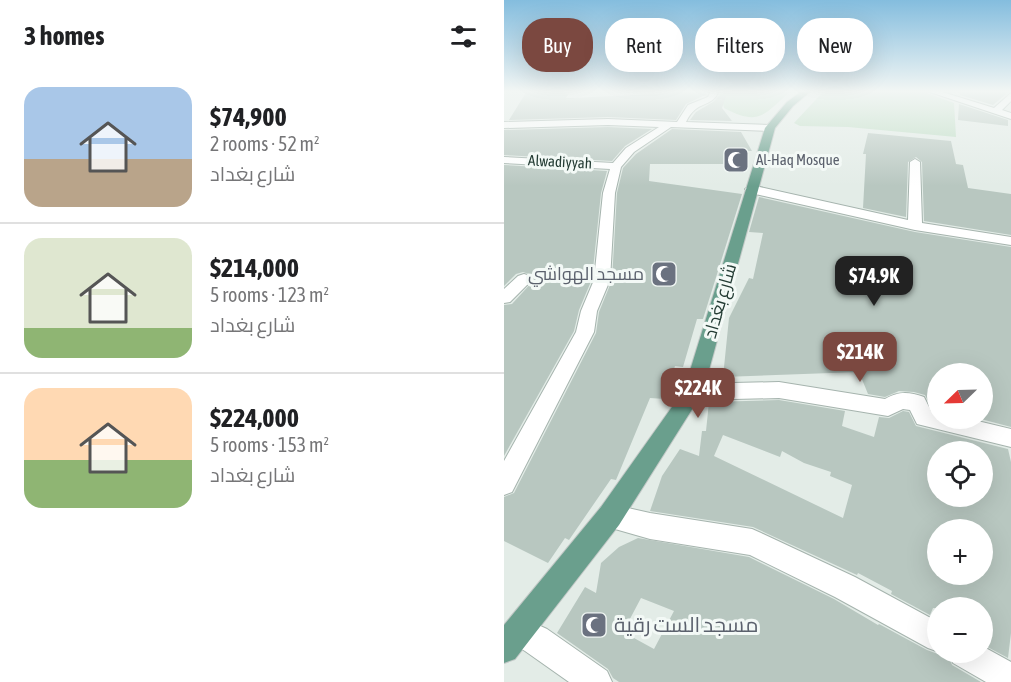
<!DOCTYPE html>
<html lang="en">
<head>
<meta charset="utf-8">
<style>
	body { margin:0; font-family:"Asap Condensed",Cairo,sans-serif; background:#f2f2f2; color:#202124; height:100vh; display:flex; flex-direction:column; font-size:22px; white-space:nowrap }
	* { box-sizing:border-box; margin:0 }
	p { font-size:20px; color:#757577 }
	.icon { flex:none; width:33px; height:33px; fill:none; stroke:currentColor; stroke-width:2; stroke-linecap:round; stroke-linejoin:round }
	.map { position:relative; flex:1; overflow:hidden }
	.panel { display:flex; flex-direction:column; background:#fff; width:504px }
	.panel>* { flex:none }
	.banner { position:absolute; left:18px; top:18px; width:399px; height:54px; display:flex; gap:12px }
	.needle { width:39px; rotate:247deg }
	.tools { position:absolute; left:423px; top:363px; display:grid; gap:12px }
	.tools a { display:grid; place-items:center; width:66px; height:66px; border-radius:50%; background:#fff; box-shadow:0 6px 24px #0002; font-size:30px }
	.price { position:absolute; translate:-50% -51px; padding:0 14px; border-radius:12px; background:#7b4840; color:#fff; font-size:20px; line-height:39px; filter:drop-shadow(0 2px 3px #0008) }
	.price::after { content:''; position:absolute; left:50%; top:36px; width:18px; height:14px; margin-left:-9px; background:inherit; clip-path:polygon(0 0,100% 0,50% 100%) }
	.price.on { background:#222; color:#fff }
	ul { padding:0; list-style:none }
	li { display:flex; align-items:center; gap:18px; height:150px; padding:0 24px }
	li+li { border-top:2px solid #e0e0e0 }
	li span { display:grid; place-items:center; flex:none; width:168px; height:120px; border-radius:18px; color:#555 }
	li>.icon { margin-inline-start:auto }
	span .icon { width:72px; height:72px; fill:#fffc; stroke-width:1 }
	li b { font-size:26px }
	h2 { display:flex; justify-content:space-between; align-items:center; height:72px; padding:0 24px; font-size:26px }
	.tag { padding:0 21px; border-radius:24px; background:#fff; box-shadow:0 6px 24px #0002; font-size:21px; line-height:54px }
	.tag.on { background:#7b4840; color:#fff }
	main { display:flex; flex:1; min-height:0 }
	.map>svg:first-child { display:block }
	.green { fill:#bddcc3 }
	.building { fill:#b8c7c0; fill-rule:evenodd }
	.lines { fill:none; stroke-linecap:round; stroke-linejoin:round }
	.minor-casing { stroke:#a6b4ae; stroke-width:2 }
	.major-casing { stroke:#c2c8c6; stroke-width:2 }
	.minor { fill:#fff; fill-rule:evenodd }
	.major { fill:#6a9f8d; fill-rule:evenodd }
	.labels { text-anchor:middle; stroke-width:6; stroke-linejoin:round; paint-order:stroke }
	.far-worship-label { font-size:15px; fill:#5b616d; stroke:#f3f9f6; text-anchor:start }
	.far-street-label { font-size:15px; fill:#243c34; stroke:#f3f9f6 }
	.worship-label { font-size:18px; fill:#5b616d; stroke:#f3f9f6; text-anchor:end }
	.street-label { font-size:18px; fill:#243c34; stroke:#f3f9f6 }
	.near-worship-label { font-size:21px; fill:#5b616d; stroke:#f3f9f6; text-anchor:start }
</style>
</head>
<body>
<main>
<section class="panel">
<h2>3 homes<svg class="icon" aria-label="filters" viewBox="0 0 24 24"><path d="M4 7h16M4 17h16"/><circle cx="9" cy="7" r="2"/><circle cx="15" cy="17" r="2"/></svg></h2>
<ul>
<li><span style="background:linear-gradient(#a9c7e8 60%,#b9a48a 0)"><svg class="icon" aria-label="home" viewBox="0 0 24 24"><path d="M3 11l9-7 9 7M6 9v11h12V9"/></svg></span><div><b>$74,900</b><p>2 rooms · 52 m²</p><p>شارع بغداد</p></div></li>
<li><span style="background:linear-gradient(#dfe7d0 75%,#8fb573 0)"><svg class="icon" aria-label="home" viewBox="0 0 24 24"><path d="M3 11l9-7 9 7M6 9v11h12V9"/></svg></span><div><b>$214,000</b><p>5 rooms · 123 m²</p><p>شارع بغداد</p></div></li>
<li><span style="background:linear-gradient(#ffd9b3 60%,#8fb573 0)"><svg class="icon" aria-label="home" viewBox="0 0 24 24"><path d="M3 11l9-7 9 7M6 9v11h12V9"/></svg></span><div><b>$224,000</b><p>5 rooms · 153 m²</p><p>شارع بغداد</p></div></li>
</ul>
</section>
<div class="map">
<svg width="507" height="682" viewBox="0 0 507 682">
	<rect width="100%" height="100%" fill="#e3ece7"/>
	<g class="green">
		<path d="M218,91H287C260,114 256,127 220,108L219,104L210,103Z"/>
		<polygon points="320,91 417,91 450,103 452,137 344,127 296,126 290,123"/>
	</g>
	<g class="building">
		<polygon points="23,91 66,91 62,98 70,98 167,93 167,91 203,94 182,104 172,120 104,117 5,120"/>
		<polygon points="456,91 502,91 502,94 489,105 456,95"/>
		<polygon points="215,96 222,96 218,108 228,121 186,120 192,112 209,102"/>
		<polygon points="455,104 504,120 504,126 454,120"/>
		<polygon points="104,127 148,129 121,146 108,161 0,155 0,130"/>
		<polygon points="168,129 237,132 248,151 243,151 242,164 146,164 145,181 238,194 199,319 193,319 179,367 171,366 161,399 146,398 112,480 107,479 65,540 61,538 44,563 0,541 0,497 10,493 92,333 95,312 108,280 113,193 119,168 132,154"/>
		<polygon points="364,133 447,141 452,164 459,165 464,188 507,194 507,235 420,221 418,162 412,157 404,162 402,217 359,208 362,154 359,154"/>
		<polygon points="0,165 103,171 97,193 88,279 75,310 70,331 0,456 0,305 8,304 30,280 28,275 19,272 12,274 0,286"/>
		<polygon points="255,197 411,232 507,247 507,427 473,418 478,418 478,374 434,374 434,410 428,409 421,395 410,392 395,391 381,397 364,394 355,372 219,377 225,318 245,278 249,279 259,233 245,232"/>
		<path d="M275,400L341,411L338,426L370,437L375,417L385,418L399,411L405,412L412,426L504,449L507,462V633L504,658L478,644V608H429L426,615L387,594L388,591L354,573L353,575L249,527L146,511L158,476L176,449L195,456L198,431H202L205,402ZM219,435L276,457L278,451L300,463L327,472L326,476L348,485L339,518L210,456ZM434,452H478V496H434ZM434,530H478V574H434Z"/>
		<path d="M134,538L245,557L330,599L374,625L375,624L423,650L434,654L443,652L448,665L477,682H115L109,678L104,669L53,633L81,587L92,593L97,563L115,547ZM137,598L170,611L150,649L119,632Z"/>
	</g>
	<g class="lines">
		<g class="minor-casing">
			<g id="minor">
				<path d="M207,91H215C207,109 193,99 182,122L266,125L271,128L266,131L167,127L130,152L117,167L111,193L106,280L93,311L90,332L8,492L0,495V461L72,332L77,311L90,280L99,193L106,169L0,163V157L109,163L122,148L155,127L104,125L0,128V122L104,119L173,122L184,105L204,97Z"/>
				<polygon points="423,91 435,91 490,108 507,93 507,101 498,110 507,113 507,119"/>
				<polygon points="411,159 416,162 418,223 507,237 507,245 411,230 247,193 241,189 247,185 404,220 406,162"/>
				<polygon points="20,274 26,276 28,279 26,282 6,302 0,303 0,289 14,276"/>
				<path d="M275,382L381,399C395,391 405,392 420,397L427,411L434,412V418H461L507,429V447L413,424L406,410L399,409L384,416L275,398L189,400L182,398L179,392L182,386L189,384Z"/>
				<polygon points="106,504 146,513 248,529 257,533 351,577 434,622 435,652 424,648 331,597 246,555 146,539 97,525 94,516 97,507"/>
				<polygon points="14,616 43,629 103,671 108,682 65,682 21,651 4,641 0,633 4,621"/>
				<polygon points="478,646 507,662 507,682 482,682 449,663 445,652 478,652"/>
			</g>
		</g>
		<g class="major-casing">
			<polygon id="major" points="298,91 307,91 289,106 271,128 199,392 115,525 11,659 0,663 0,625 97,507 180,390 261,128 283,102"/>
		</g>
		<use href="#minor" class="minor"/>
		<use href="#major" class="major"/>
	</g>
	<linearGradient id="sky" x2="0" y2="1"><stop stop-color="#84bdde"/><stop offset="0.49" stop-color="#f2f6f4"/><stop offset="1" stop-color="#f2f6f4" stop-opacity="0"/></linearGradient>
	<rect width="507" height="186" fill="url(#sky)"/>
	<defs>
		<g id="mosque-square" transform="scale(1.35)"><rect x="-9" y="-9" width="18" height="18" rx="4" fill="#6b7280" stroke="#f3f9f6"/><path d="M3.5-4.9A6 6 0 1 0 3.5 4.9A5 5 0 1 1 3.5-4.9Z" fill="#fff"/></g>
	</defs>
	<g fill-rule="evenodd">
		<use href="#mosque-square" x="232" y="160"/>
		<use href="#mosque-square" x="160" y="274"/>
		<use href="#mosque-square" x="90" y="625"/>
	</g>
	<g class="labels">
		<g class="far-worship-label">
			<text x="252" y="165">Al-Haq Mosque</text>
		</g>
		<g class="far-street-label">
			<text transform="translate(56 162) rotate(3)" y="5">Alwadiyyah</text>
		</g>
		<g class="worship-label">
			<text x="140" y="280">مسجد الهواشي</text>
		</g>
		<g class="street-label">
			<text transform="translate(216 301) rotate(-74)" y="6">شارع بغداد</text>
		</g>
		<g class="near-worship-label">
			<text x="110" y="632">مسجد الست رقية</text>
		</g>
	</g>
</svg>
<div class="tools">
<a><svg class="needle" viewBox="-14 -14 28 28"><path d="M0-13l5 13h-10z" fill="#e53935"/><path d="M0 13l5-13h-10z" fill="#757577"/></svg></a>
<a><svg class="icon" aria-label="locate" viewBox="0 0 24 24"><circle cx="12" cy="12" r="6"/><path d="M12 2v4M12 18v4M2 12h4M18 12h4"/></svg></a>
<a>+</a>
<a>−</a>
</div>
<b class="price on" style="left:370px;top:307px">$74.9K</b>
<b class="price" style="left:356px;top:383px">$214K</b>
<b class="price" style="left:194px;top:419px">$224K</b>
<div class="banner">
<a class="tag on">Buy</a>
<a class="tag">Rent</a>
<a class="tag">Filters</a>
<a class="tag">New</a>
</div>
</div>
</main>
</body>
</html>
